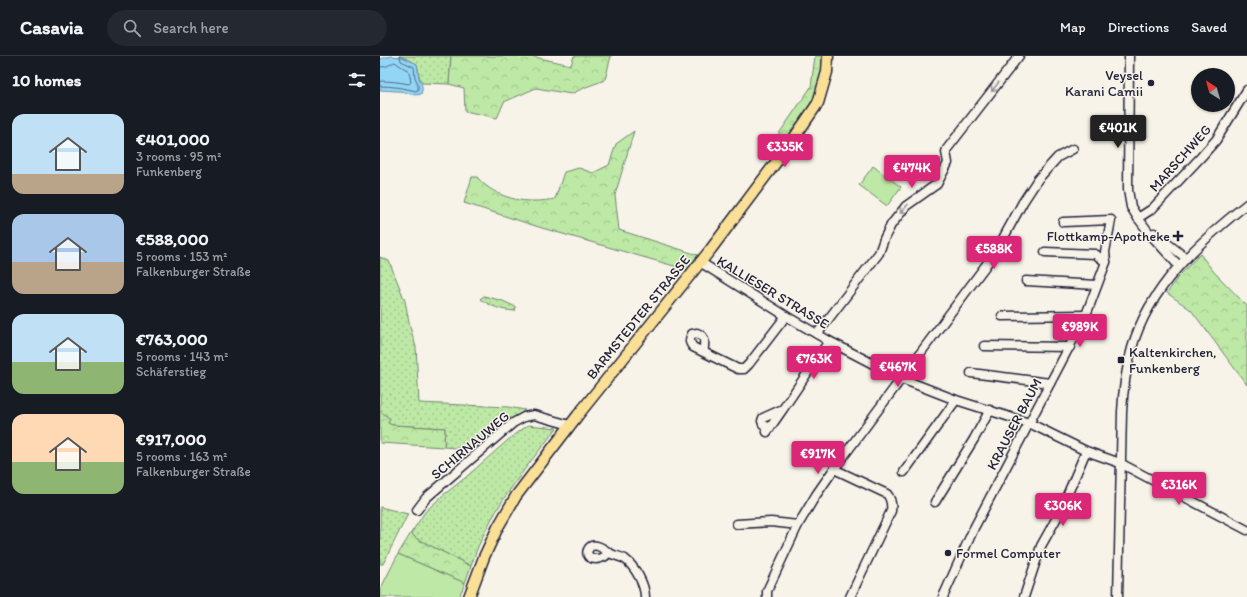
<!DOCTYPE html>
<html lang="en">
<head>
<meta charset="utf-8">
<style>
	body { margin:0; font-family:Itim,sans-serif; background:#242831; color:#f1f3f6; height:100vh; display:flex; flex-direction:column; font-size:15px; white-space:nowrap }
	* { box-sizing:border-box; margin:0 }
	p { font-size:13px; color:#9ea1a6 }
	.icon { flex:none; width:22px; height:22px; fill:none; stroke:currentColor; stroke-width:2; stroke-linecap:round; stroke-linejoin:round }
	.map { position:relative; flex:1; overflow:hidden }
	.details { display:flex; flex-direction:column; background:#171b24; width:380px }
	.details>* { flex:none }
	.needle { width:26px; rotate:323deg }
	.buttons { position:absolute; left:811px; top:12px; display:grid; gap:8px }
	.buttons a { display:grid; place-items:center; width:44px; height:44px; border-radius:50%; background:#171b24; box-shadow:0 1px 3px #0004; font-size:20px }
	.price { position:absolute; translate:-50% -34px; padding:0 9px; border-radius:4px; background:#db2777; color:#fff; font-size:13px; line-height:26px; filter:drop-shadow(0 1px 2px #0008) }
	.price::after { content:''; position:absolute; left:50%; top:24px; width:12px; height:9px; margin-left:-6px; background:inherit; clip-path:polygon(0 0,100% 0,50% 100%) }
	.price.on { background:#222; color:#fff }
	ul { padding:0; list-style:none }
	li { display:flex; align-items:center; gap:12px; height:100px; padding:0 12px }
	li span { display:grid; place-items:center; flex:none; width:112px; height:80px; border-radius:12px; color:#555 }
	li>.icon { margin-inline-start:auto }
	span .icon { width:48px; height:48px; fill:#fffc; stroke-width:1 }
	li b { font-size:17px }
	h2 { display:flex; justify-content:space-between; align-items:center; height:48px; padding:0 12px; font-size:17px }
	header { display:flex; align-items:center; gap:24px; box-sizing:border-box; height:56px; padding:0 20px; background:#171b24; border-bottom:1px solid #363941 }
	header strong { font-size:19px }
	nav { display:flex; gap:22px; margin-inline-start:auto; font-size:14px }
	.search { width:280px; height:36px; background:#242831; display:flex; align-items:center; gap:10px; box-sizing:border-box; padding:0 14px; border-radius:22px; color:#9ea1a6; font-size:15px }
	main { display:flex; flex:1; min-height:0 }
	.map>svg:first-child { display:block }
	.grass { fill:url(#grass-dots); stroke:#708570 }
	.forest { fill:url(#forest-crowns); stroke:#708570 }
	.park { fill:#bde8a5; stroke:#708570 }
	.water { fill:#93d5f5; stroke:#668dab }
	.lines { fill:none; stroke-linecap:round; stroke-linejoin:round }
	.shore { stroke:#4f6a85; stroke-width:1 }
	.minor-casing { stroke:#22223b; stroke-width:11 }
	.major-casing { stroke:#22223b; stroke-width:13 }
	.minor { stroke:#f7f3e8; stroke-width:8 }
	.major { stroke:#fadf96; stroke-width:10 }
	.oneway { stroke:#97959a }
	.poi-dot { fill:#22223b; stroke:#f7f3e8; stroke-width:1.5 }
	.labels { text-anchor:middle; stroke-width:3; stroke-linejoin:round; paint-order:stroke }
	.poi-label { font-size:14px; fill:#22223b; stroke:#f7f3e8; text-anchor:end }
	.street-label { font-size:14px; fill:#22223b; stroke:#f7f3e8 }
</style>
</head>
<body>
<header>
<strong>Casavia</strong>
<div class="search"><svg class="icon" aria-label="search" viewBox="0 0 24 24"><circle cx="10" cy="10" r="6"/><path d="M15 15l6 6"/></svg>Search here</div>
<nav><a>Map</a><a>Directions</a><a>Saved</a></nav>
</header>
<main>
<section class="details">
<h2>10 homes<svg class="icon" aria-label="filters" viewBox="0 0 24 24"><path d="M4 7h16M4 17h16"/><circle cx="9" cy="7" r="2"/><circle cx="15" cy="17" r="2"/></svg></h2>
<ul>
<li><span style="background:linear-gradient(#bfe0f5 75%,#b9a48a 0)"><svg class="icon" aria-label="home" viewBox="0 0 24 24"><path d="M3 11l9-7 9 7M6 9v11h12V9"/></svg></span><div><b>€401,000</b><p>3 rooms · 95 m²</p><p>Funkenberg</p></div></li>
<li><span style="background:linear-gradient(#a9c7e8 60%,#b9a48a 0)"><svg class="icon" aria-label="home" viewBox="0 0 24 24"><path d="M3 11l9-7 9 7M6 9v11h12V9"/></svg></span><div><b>€588,000</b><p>5 rooms · 153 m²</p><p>Falkenburger Straße</p></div></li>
<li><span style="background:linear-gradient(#bfe0f5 60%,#8fb573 0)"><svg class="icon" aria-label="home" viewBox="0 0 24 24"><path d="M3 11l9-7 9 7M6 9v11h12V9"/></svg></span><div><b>€763,000</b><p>5 rooms · 143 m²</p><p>Schäferstieg</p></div></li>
<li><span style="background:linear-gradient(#ffd9b3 60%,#8fb573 0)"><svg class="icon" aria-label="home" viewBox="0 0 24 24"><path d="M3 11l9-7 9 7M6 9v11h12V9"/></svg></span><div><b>€917,000</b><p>5 rooms · 163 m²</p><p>Falkenburger Straße</p></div></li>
</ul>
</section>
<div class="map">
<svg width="867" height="541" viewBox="0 0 867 541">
	<defs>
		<pattern id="grass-dots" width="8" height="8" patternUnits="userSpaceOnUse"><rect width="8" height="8" fill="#bde8a5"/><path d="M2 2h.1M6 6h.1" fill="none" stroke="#a2c78f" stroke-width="1.8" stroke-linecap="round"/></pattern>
		<pattern id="forest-crowns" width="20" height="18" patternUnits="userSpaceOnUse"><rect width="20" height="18" fill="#bde8a5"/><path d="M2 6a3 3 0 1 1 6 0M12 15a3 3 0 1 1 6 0" fill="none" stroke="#a2c78f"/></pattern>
	</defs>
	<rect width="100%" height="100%" fill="#f7f3e8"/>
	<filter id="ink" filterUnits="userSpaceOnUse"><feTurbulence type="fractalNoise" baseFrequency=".025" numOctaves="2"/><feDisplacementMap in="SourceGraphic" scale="8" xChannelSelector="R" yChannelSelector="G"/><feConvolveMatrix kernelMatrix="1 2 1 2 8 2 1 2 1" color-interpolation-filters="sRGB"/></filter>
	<g filter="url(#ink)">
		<g class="grass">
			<path d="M19,0H71L69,28L42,27C38,21 39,15 37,8Z"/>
			<polygon points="0,201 9,205 25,245 30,271 36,291 39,347 128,351 145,354 97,394 64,391 65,372 12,369 8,367 9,362 0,355"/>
			<path d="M104,240L123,245L136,251L135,255C120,254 113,251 100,243Z"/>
			<path d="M148,369L177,372C143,415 108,457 91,510L37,483L31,477L45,456L62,440L85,422L128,384Z"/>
			<polygon points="0,451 28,458 3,508 0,508"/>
		</g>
		<g class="forest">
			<polygon points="71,0 150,0 191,9 194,0 231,0 225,24 206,31 191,38 156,32 124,46 117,62 85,55 84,32 69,28"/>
			<path d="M435,0H442C445,32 426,55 409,81L398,79L431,31Z"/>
			<path d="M254,75L235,139L239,174L318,199L308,214L162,172L84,147L92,121H97C111,138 135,146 156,145C162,145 169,144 175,143L184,116L199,112L213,117L229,109L236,88Z"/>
			<polygon points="820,198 834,216 867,250 867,329 811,254 787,237 798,221"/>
			<polygon points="0,355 10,363 8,367 12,369 65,372 64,391 0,387"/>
			<polygon points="31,477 37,483 91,510 85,527 18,498"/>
		</g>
		<g class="park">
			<polygon points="493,110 521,131 507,150 479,129"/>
			<polygon points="18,498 85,527 79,541 0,541 0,534"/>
		</g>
		<path class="water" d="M11,0L22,1L37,8C38,13 38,18 39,22C41,29 44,29 41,38C32,41 26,35 17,35C11,35 6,34 0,34V3Z"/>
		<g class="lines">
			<g class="shore">
				<path d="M0,11C10,11 10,7 15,6L19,9L29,15L31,26L29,28C19,26 10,25 0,25"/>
				<path d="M0,30C12,30 24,32 36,35L38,34V29L35,21L34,11L21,5L20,0"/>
			</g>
			<g class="minor-casing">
				<g id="minor">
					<polyline points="749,0 748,134 751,151 758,162 770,178 799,210"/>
					<polyline points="758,162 772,153 821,101 836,84 867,34"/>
					<polyline points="774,177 806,202"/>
					<polyline points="665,196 715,198 726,206"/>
					<polyline points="320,206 406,260 449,285 522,323 576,344 649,367 706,395 740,407 867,474"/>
					<polyline points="646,225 717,229"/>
					<polyline points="622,260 706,259"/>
					<polyline points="437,278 499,197 504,183 511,169 526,150 557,128 568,107 566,96 567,93 639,0"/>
					<polyline points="604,290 690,291"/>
					<path d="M324,296C323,287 328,282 317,277L312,278C309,284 309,286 313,291L358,313H364L369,308L406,260"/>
					<polyline points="591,317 670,327"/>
					<polyline points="403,353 387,376 386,370 383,368 382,365 383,362 403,353 449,285"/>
					<path d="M454,413L507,438C511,443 512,448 511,455L470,541"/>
					<polyline points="524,416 576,344"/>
					<polyline points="555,446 594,383 610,354"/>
					<polyline points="37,454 46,442 133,367 144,361 154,359 190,369"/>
					<polyline points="357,468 391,466 418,469"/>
					<path d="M229,497C218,508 202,502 209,492C214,486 224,493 228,496C233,500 240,500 245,503C255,511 265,528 265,541"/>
					<polyline points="387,541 387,535 418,469 436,439 454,413 606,209 619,190 643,146 658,123 678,101 693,93"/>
					<polyline points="563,541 594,472 706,259 726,206 725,196 731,164 683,166"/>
					<polyline points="644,541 661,490 680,456 706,395"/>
					<path d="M738,541L742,356C743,334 746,313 752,292C769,231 819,186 867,148"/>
				</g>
			</g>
			<g class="major-casing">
				<polyline id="major" points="89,541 104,501 118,471 136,440 198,359 331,193 412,85 438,47 447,16 448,0"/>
			</g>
			<use href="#minor" class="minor"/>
			<use href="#major" class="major"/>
		</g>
		<defs><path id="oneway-shaft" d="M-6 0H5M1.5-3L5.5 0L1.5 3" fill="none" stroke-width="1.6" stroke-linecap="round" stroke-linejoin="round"/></defs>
		<g class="oneway">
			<use href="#oneway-shaft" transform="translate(615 31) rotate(127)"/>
			<use href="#oneway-shaft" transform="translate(524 153) rotate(131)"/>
		</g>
	</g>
	<g class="poi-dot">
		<circle cx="771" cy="27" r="4"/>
		<path d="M796 174h4v4h4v4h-4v4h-4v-4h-4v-4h4z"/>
		<rect x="737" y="300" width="8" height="8" rx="2"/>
		<circle cx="568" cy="497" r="4"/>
	</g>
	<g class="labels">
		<g class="poi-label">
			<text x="763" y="24">Veysel<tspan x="763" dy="16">Karani Camii</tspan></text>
			<text x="790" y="185">Flottkamp-Apotheke</text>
			<text x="749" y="301" text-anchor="start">Kaltenkirchen,<tspan x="749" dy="16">Funkenberg</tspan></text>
			<text x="576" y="502" text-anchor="start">Formel Computer</text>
		</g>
		<g class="street-label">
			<text transform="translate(800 102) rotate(-48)" y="5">MARSCHWEG</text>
			<text transform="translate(393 236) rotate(31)" y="5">KALLIESER STRASSE</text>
			<text transform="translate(258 261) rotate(-51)" y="5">BARMSTEDTER STRASSE</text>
			<text transform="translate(634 368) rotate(-62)" y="5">KRAUSER BAUM</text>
			<text transform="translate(90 389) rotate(-40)" y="5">SCHIRNAUWEG</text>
		</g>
	</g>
</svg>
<div class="buttons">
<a><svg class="needle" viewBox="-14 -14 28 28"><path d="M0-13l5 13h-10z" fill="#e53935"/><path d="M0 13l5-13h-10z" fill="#9ea1a6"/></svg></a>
</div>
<b class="price on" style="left:738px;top:93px">€401K</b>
<b class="price" style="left:405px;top:112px">€335K</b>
<b class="price" style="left:532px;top:133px">€474K</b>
<b class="price" style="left:614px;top:214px">€588K</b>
<b class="price" style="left:700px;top:292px">€989K</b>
<b class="price" style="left:434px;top:324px">€763K</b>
<b class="price" style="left:518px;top:332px">€467K</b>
<b class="price" style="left:438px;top:419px">€917K</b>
<b class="price" style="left:799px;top:450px">€316K</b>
<b class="price" style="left:683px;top:471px">€306K</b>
</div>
</main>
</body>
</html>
